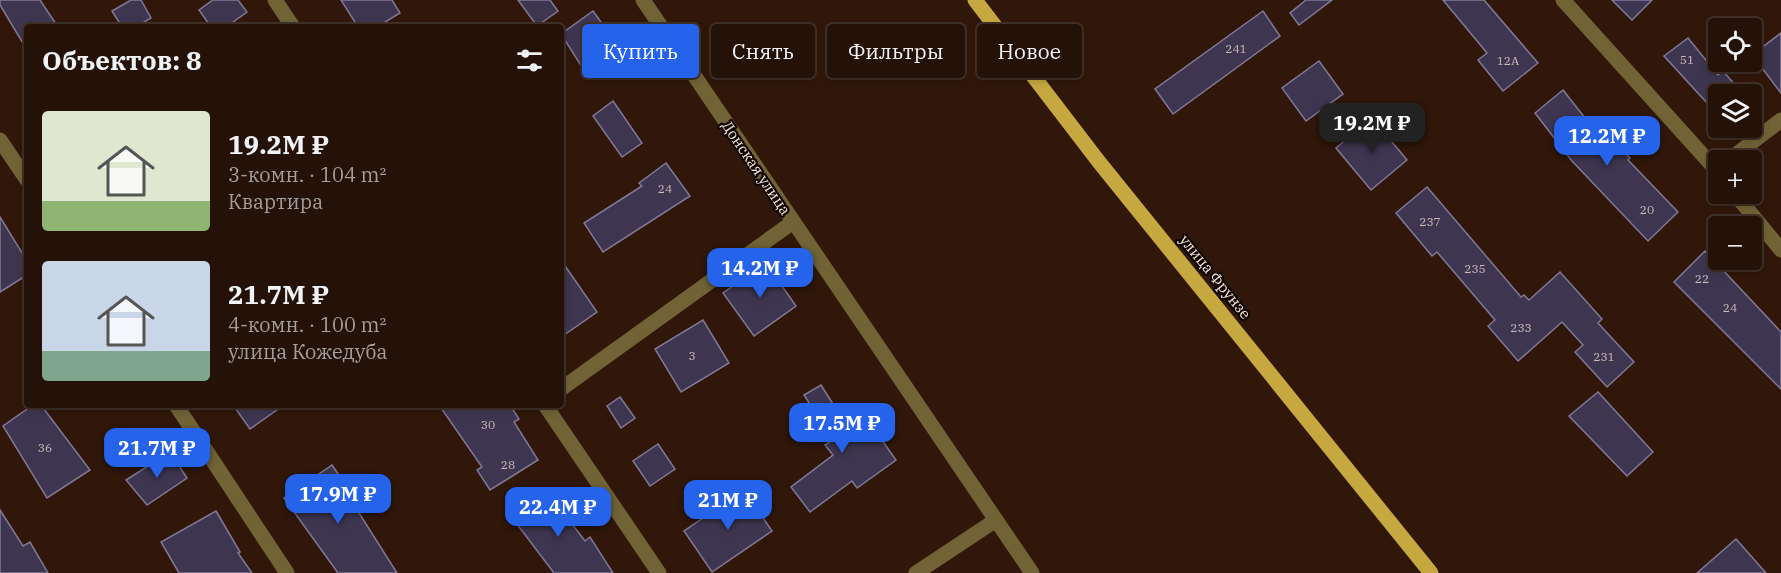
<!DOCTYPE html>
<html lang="ru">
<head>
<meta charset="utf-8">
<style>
	body { margin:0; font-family:"IBM Plex Serif",serif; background:#301f15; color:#f1f3f6; height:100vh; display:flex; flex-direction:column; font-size:22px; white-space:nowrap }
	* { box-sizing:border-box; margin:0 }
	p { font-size:20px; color:#a39d9b }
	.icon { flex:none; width:33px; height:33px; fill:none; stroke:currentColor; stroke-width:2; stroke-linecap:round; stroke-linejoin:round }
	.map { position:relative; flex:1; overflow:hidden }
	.drawer { position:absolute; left:24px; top:24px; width:540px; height:384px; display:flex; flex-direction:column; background:#241107; border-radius:6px; box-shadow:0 3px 9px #0003,0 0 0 2px #413128 }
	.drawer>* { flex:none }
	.top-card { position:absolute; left:582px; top:24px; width:570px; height:54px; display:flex; gap:12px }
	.tools { position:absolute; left:1708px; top:18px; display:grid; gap:12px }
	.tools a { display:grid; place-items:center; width:54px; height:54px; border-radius:6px; background:#241107; box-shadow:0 3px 9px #0003,0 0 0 2px #413128; font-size:30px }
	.price { position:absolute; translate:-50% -51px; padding:0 14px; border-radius:12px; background:#2563eb; color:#fff; font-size:20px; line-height:39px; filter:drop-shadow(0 2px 3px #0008) }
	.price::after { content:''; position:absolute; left:50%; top:36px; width:18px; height:14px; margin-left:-9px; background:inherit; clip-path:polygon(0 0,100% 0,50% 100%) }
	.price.selected { background:#222; color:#fff }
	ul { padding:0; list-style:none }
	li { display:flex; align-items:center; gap:18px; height:150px; padding:0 18px }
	li span { display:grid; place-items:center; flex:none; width:168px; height:120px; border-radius:6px; color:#555 }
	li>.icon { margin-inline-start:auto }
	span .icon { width:72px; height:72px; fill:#fffc; stroke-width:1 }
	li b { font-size:26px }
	h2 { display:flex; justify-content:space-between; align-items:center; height:72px; padding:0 18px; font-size:26px }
	.pill { padding:0 21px; border-radius:6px; background:#241107; box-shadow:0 3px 9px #0003,0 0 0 2px #413128; font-size:21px; line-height:54px }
	.pill.selected { background:#2563eb; color:#fff }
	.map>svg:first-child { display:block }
	.building { fill:#3e3651; stroke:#817897; stroke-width:1.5 }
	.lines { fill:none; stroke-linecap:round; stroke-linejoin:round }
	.minor { stroke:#716336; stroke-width:15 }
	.primary { stroke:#c6a840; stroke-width:15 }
	.labels { text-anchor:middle; stroke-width:4.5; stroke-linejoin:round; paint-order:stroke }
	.number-label { font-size:12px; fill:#cbbcbc }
	.street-label { font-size:15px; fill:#fae8df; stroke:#100603 }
</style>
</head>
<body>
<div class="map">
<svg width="1781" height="573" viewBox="0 0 1781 573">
	<rect width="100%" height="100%" fill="#301709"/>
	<g class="building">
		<polygon points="0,0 40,0 58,27 27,27 27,50 0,5"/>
		<polygon points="131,0 141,0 151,18 136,27 122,27 112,11"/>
		<polygon points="213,0 238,0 247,12 226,27 211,27 199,10"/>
		<polygon points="341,0 392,0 400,13 377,27 358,27"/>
		<polygon points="518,0 550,0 558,11 537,26"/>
		<polygon points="1306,0 1332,0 1299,25 1290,13"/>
		<polygon points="1443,0 1484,0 1538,63 1503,91 1478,60 1487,53"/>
		<polygon points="1612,0 1652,0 1632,20"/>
		<polygon points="593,11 614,40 580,64 561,34"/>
		<polygon points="1263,11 1280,36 1173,114 1155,89"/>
		<polygon points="1781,33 1781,93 1752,55"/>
		<polygon points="1688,38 1718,75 1723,71 1743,94 1719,94 1719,116 1664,56"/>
		<polygon points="1319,61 1343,94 1306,121 1282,88"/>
		<polygon points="1563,90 1600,137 1606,132 1630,158 1628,160 1678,212 1648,241 1572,161 1535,113"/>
		<polygon points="613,101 642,143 622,157 593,116"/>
		<polygon points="1372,118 1407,160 1371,190 1336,148"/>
		<polygon points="666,163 690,196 603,252 584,223 642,186 639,183"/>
		<polygon points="1427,187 1521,297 1524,295 1529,300 1560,272 1602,319 1598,323 1634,362 1607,387 1575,352 1583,345 1562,322 1518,361 1488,326 1495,320 1437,252 1432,256 1396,213"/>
		<polygon points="0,217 27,261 27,275 0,292"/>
		<polygon points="1705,251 1781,332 1781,389 1674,282"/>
		<polygon points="561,260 597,312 561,337"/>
		<polygon points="766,263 796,306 754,336 723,293"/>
		<polygon points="703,320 729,363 681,392 655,349"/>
		<polygon points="821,385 848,428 865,416 896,460 857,488 852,481 810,512 791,487 833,455 825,445 833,440 804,395"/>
		<polygon points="1598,392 1653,452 1627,476 1569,416"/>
		<polygon points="620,397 635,418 621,428 607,406"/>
		<polygon points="33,405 41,405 90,470 47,498 3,426"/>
		<polygon points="233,405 284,405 250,429"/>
		<polygon points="439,405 510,405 519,419 514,422 538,460 490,490 477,470 482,467"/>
		<polygon points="658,444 675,469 650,486 633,461"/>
		<polygon points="170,452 187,478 147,505 126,480"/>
		<polygon points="332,465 363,511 359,513 397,573 338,573 284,498"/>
		<polygon points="546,490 585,541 590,537 613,573 554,573 510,515"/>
		<polygon points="744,490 772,531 712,572 684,531"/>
		<polygon points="0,510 23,546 30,542 48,573 0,573"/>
		<polygon points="216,511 240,552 238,553 252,573 179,573 161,542"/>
		<polygon points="1736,539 1766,573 1697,573"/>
	</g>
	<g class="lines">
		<g class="minor">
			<polyline points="275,0 293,27"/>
			<polyline points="643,0 1032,573"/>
			<polyline points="1563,0 1719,173"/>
			<polyline points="0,140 27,180"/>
			<polyline points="1729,160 1781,120"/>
			<polyline points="1735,194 1781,250"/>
			<polyline points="561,389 793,222"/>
			<polyline points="176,405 287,573"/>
			<polyline points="545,405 659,573"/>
			<polyline points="916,573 996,520"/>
		</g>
		<polyline class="primary" points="975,0 1099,162 1431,573"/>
	</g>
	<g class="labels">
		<g class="number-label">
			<text x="1236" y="53">241</text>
			<text x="1687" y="64">51</text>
			<text x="1508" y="65">12А</text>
			<text x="665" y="193">24</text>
			<text x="1647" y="214">20</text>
			<text x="1430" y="226">237</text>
			<text x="1475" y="273">235</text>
			<text x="1702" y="283">22</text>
			<text x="1730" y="312">24</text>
			<text x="1521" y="332">233</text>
			<text x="692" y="360">3</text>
			<text x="1604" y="361">231</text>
			<text x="488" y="429">30</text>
			<text x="45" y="452">36</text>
			<text x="508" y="469">28</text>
		</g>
		<g class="street-label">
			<text transform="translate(756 168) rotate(56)" y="5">Донская улица</text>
			<text transform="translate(1215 277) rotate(51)" y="5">улица Фрунзе</text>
		</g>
	</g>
</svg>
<div class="tools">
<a><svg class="icon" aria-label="locate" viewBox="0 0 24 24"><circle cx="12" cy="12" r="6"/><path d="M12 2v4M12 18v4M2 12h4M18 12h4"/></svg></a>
<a><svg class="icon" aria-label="layers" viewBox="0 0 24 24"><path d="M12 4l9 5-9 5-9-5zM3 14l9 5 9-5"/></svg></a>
<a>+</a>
<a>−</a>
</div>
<b class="price selected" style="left:1372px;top:154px">19.2M ₽</b>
<b class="price" style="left:1607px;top:167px">12.2M ₽</b>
<b class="price" style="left:760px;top:299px">14.2M ₽</b>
<b class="price" style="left:842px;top:454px">17.5M ₽</b>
<b class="price" style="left:157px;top:479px">21.7M ₽</b>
<b class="price" style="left:338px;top:525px">17.9M ₽</b>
<b class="price" style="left:728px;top:531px">21M ₽</b>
<b class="price" style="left:558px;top:538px">22.4M ₽</b>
<div class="top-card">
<a class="pill selected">Купить</a>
<a class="pill">Снять</a>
<a class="pill">Фильтры</a>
<a class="pill">Новое</a>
</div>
<section class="drawer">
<h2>Объектов: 8<svg class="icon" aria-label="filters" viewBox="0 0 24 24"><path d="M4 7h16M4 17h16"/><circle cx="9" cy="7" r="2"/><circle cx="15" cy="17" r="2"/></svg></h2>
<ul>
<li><span style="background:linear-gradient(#dfe7d0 75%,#8fb573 0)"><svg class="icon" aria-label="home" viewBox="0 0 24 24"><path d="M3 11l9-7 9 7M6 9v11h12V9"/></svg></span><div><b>19.2M ₽</b><p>3-комн. · 104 m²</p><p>Квартира</p></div></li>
<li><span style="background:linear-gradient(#c9d6e8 75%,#7fa58c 0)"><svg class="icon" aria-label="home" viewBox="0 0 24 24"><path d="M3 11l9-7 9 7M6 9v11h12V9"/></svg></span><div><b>21.7M ₽</b><p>4-комн. · 100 m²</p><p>улица Кожедуба</p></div></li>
</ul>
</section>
</div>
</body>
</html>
